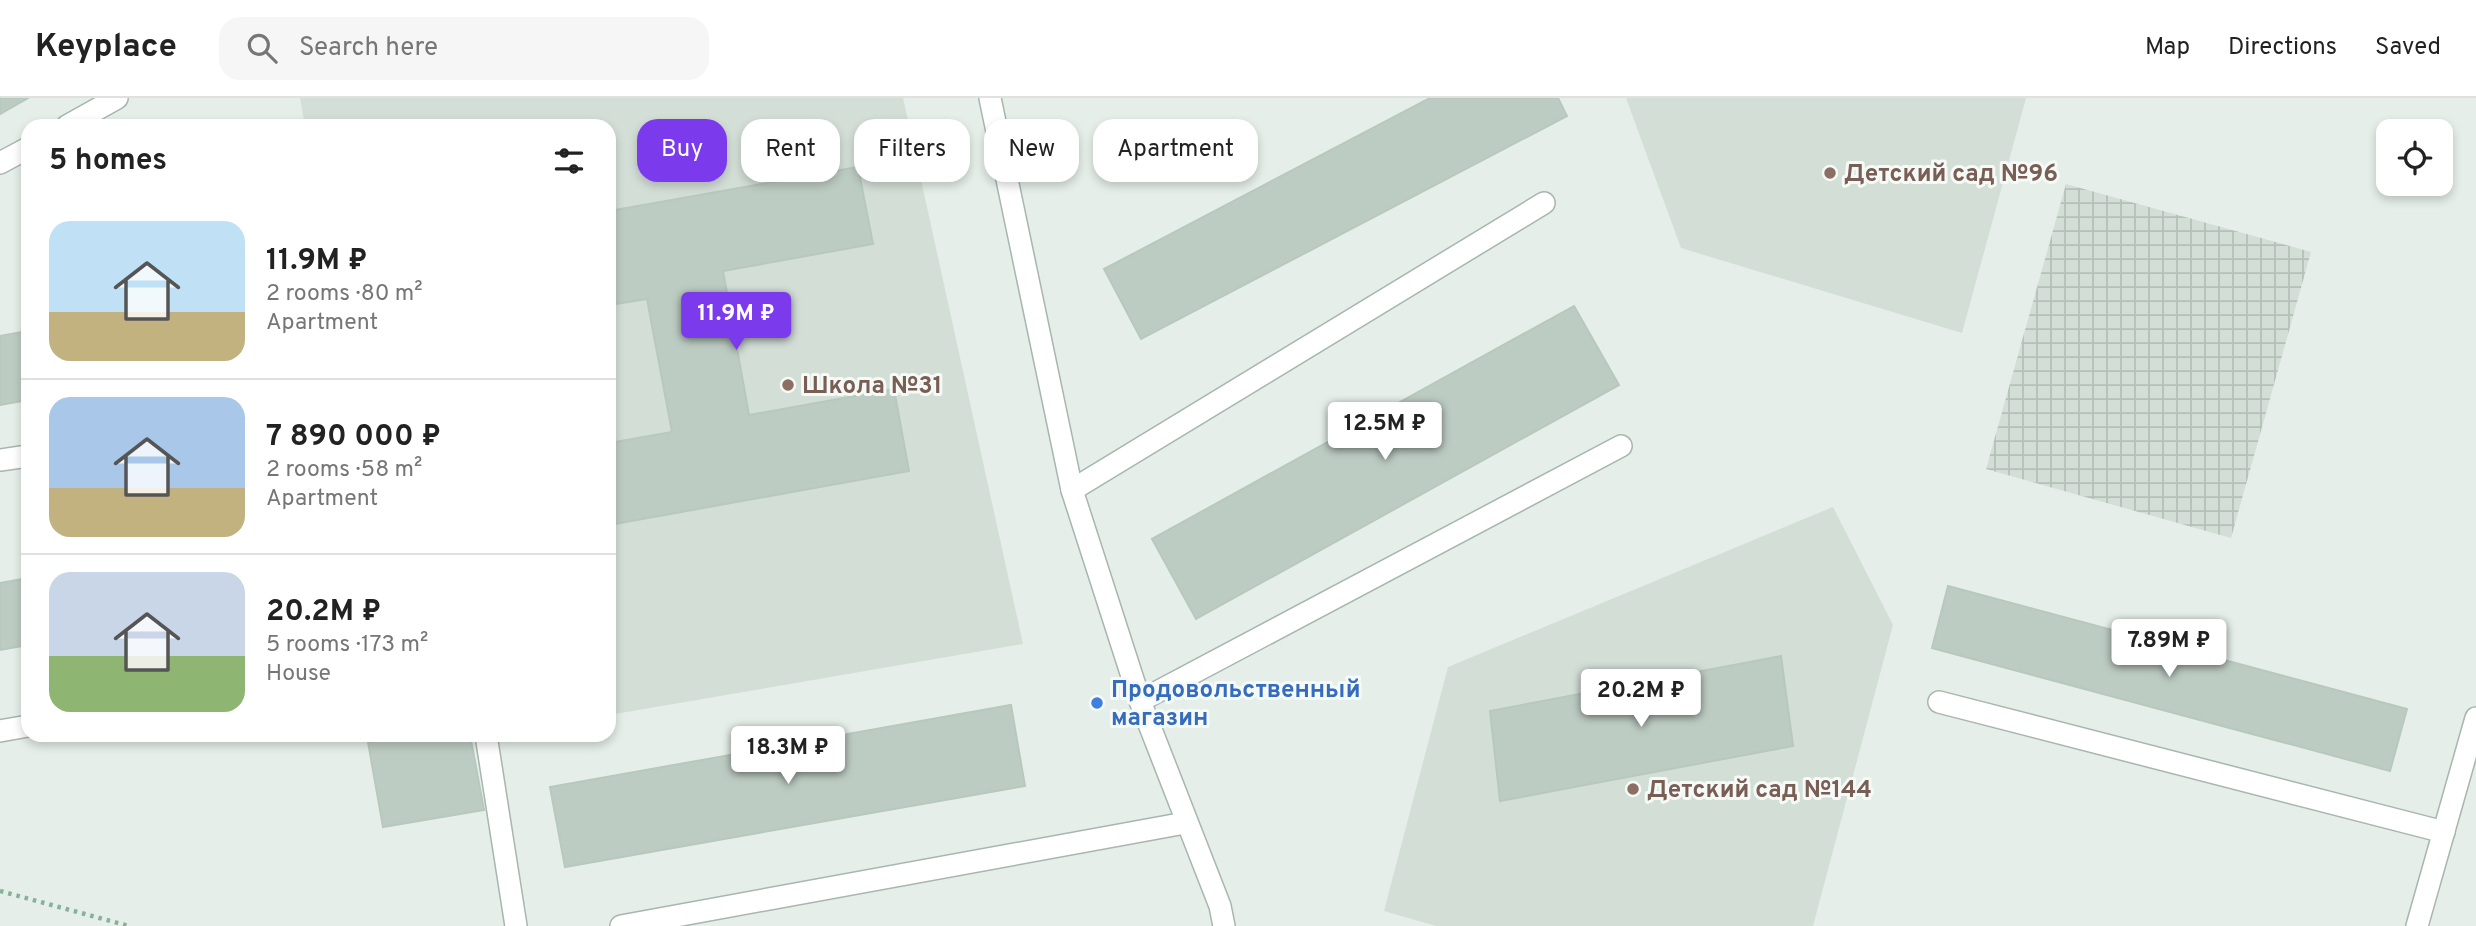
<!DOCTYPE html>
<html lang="en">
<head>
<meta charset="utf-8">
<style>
	body { margin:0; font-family:Overpass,sans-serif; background:#f6f6f6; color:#222; height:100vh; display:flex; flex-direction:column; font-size:26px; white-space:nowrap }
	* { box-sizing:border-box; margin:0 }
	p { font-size:23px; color:#767676 }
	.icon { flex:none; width:38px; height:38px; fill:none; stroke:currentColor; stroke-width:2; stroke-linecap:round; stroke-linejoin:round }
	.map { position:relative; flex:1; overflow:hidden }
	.sheet { position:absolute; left:21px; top:21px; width:595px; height:623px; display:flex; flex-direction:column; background:#fff; border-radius:21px; box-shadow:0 4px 10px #0003 }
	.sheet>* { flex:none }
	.top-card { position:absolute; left:637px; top:21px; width:665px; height:63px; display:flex; gap:14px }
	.fabs { position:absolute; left:2376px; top:21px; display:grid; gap:14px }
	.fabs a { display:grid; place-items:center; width:77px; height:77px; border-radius:14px; background:#fff; box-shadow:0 4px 10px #0003; font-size:35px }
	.price { position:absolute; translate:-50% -60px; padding:0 16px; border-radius:7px; background:#fff; color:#222; font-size:23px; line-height:46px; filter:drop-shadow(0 2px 4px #0008) }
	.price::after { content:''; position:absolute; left:50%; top:42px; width:21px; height:16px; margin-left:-10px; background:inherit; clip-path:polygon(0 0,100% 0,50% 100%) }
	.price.current { background:#7c3aed; color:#fff }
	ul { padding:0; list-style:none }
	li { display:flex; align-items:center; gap:21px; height:175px; padding:0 28px }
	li+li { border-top:2px solid #e0e0e0 }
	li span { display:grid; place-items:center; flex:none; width:196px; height:140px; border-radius:21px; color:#555 }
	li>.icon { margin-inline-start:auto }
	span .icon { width:84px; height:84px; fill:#fffc; stroke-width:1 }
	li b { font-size:30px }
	h2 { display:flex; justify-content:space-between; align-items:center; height:84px; padding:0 28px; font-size:30px }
	.chip { padding:0 24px; border-radius:21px; background:#fff; box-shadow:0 4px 10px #0003; font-size:24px; line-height:63px }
	.chip.current { background:#7c3aed; color:#fff }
	header { display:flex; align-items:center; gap:42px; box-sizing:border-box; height:98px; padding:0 35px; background:#fff; border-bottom:2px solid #e0e0e0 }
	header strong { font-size:33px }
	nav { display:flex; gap:38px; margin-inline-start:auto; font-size:24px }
	.search { width:490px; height:63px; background:#f6f6f6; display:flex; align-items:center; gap:18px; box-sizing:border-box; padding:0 24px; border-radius:21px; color:#767676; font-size:26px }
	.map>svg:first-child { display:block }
	.built { fill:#d3ded7 }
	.industrial { fill:url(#industrial-grid) }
	.building { fill:#bdccc3; stroke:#b7c8bd; stroke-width:2 }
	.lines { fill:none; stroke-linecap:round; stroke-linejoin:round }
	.minor-casing { stroke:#a7b6ae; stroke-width:24 }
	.path { stroke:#86b19a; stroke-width:4.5; stroke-dasharray:3.5 5; stroke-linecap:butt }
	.minor { stroke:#fff; stroke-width:21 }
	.education-dot { fill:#8d6e63; stroke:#f6faf7; stroke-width:2.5 }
	.shop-dot { fill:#3f7fe0; stroke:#f6faf7; stroke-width:2.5 }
	.labels { text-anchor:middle; stroke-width:6; stroke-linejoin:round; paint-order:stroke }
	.education-label { font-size:24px; font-weight:bold; fill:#785e54; stroke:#f6faf7; text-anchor:start }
	.shop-label { font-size:24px; font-weight:bold; fill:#366cbe; stroke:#f6faf7; text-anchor:start }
</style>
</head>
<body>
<header>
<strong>Keyplace</strong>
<div class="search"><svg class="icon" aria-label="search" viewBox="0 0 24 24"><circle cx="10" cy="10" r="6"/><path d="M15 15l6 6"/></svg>Search here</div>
<nav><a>Map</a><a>Directions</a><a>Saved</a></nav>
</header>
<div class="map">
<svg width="2476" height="828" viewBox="0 0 2476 828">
	<defs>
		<pattern id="industrial-grid" width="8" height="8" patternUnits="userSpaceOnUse" patternTransform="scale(1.75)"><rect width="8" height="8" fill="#d3ded7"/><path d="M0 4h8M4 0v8" fill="none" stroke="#b5c0b9"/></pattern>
	</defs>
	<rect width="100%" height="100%" fill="#e5eee8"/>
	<g class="built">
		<polygon points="300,0 903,0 1023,546 609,617 609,28 305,28"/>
		<polygon points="1626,0 2026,0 1962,235 1681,150"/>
		<polygon points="1833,409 1893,527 1813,828 1436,828 1384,813 1448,569"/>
	</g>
	<polygon class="industrial" points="2066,86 2311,154 2231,440 1986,371"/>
	<g class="building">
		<polygon points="0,0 28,0 0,16"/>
		<polygon points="1430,0 1558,0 1567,18 1141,241 1104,171"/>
		<polygon points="858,69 873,146 723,173 749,317 894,291 909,373 609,427 609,345 672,334 647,201 609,207 609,113"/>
		<polygon points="1574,208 1619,287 1196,521 1152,441"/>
		<polygon points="28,233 28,302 0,307 0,238"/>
		<polygon points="28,480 28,547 0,552 0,485"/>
		<polygon points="1948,488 2407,611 2390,673 1932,550"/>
		<polygon points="1781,558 1793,648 1500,703 1490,613"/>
		<polygon points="1011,607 1025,688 565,769 550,689"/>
		<polygon points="410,637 470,637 484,712 383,729 368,644"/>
	</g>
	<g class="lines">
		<g class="minor-casing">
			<g id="minor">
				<polyline points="990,0 1072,392 1140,603 1220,808 1224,828"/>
				<polyline points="67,28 117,0"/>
				<polyline points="0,65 28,50"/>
				<polyline points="0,362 28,358"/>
				<polyline points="1072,392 1544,105"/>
				<polyline points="1140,603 1621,348"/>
				<polyline points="1939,604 2444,734"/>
				<polyline points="0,633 28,628"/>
				<polyline points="486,637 516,828"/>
				<polyline points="621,828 1185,725"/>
				<polyline points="2417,828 2476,620"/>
			</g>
		</g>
		<polyline class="path" points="0,793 129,828"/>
		<use href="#minor" class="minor"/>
	</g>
	<g class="education-dot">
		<circle cx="1830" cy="75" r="7"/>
		<circle cx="788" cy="287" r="7"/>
		<circle cx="1633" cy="691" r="7"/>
	</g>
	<circle class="shop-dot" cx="1097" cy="605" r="7"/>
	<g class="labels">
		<g class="education-label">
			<text x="1844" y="83">Детский сад №96</text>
			<text x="802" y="295">Школа №31</text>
			<text x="1647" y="699">Детский сад №144</text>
		</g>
		<g class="shop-label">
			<text x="1111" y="599">Продовольственный<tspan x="1111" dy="28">магазин</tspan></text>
		</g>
	</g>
</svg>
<div class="fabs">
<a><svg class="icon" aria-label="locate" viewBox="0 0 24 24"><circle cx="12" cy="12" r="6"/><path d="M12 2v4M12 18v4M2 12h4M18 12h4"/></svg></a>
</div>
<b class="price current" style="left:736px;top:254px">11.9M ₽</b>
<b class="price" style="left:1385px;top:364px">12.5M ₽</b>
<b class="price" style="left:2169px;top:581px">7.89M ₽</b>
<b class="price" style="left:1641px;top:631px">20.2M ₽</b>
<b class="price" style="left:788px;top:688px">18.3M ₽</b>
<div class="top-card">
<a class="chip current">Buy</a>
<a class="chip">Rent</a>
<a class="chip">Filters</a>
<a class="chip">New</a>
<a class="chip">Apartment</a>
</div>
<section class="sheet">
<h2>5 homes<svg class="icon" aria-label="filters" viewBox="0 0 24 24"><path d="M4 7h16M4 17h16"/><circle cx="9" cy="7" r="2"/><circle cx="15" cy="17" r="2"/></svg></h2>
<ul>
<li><span style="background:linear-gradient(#bfe0f5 65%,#c2b280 0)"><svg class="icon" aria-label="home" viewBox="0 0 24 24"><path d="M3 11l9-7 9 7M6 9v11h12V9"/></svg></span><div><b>11.9M ₽</b><p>2 rooms · 80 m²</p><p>Apartment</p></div></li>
<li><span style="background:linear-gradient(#a9c7e8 65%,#c2b280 0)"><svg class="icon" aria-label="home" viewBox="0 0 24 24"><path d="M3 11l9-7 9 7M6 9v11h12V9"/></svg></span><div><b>7 890 000 ₽</b><p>2 rooms · 58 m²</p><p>Apartment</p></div></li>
<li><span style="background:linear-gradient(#c9d6e8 60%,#8fb573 0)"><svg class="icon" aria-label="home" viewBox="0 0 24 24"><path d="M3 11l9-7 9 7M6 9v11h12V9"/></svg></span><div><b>20.2M ₽</b><p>5 rooms · 173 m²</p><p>House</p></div></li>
</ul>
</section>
</div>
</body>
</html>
